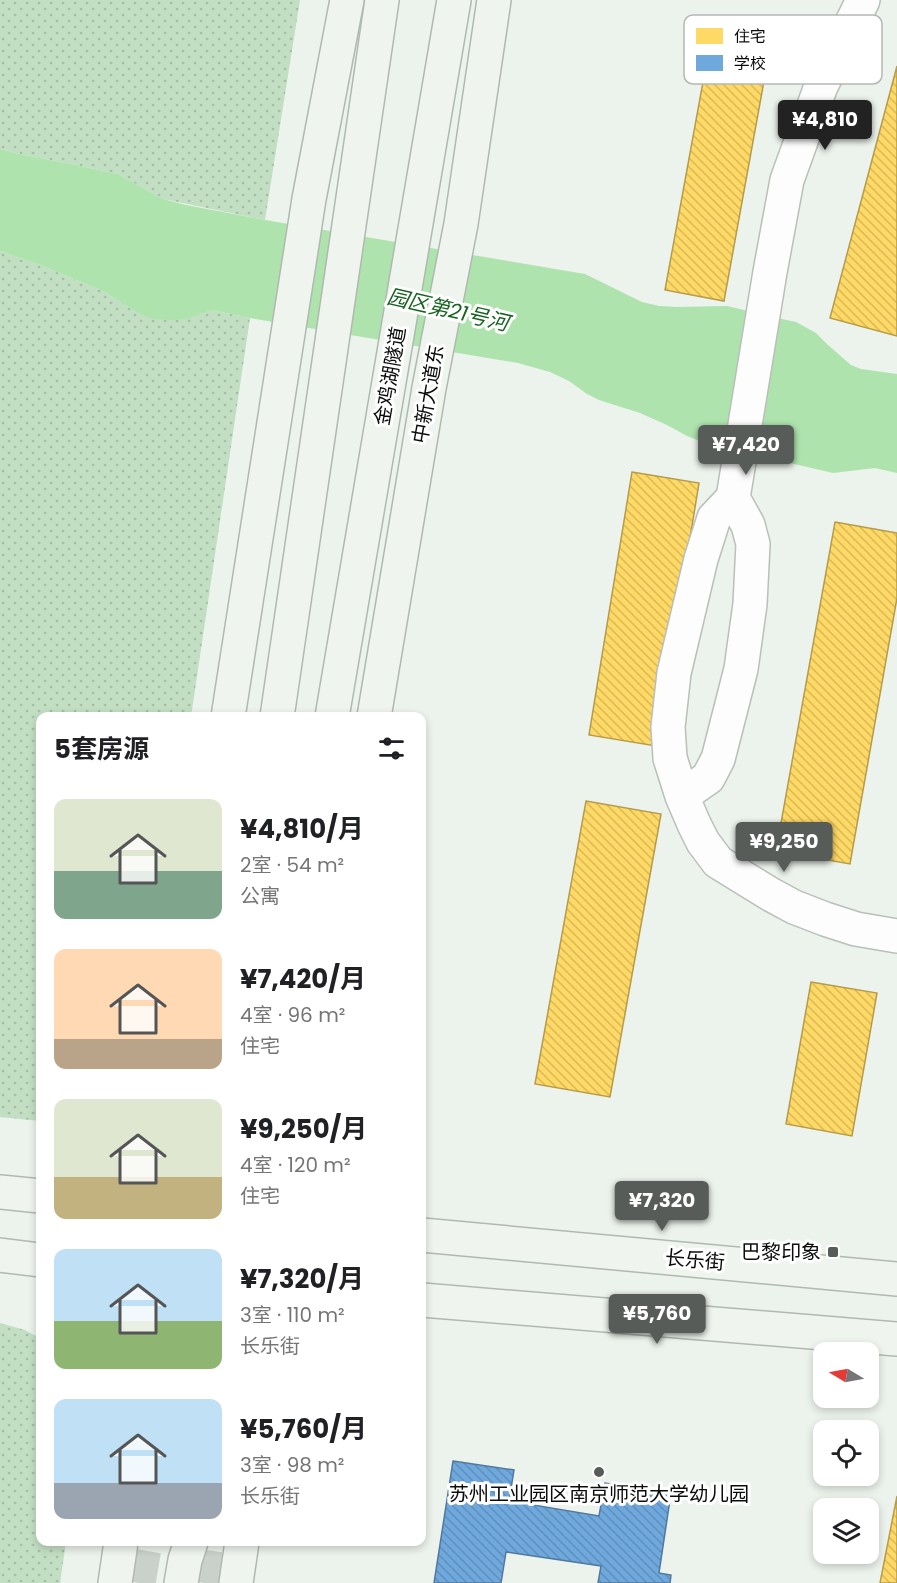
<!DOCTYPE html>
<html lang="zh">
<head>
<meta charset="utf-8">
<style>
	body { margin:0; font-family:Poppins,"Noto Sans SC",sans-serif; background:#f6f6f6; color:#202124; height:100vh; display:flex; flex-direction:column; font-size:22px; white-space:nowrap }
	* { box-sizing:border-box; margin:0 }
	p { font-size:20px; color:#757577 }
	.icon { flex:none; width:33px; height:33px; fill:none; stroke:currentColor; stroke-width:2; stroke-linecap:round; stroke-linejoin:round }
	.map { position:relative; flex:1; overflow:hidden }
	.drawer { position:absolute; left:36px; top:712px; width:390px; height:834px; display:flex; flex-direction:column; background:#fff; border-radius:12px; box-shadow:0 3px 9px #0003 }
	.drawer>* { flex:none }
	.needle { width:39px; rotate:280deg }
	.controls { position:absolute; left:813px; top:1342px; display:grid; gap:12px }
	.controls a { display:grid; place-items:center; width:66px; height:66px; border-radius:12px; background:#fff; box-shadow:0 3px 9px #0003; font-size:30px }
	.price { position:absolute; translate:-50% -51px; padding:0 14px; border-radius:6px; background:#585c58; color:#fff; font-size:20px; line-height:39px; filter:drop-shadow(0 2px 3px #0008) }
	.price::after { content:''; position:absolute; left:50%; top:36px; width:18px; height:14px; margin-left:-9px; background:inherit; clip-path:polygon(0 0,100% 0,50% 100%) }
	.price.current { background:#222; color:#fff }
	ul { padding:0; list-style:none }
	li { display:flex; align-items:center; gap:18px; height:150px; padding:0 18px }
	li span { display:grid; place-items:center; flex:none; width:168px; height:120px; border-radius:12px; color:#555 }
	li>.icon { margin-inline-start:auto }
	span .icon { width:72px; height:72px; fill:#fffc; stroke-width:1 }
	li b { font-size:26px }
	h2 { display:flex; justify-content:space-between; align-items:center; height:72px; padding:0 18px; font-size:26px }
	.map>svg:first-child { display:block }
	.green { fill:url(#green-dots) }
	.water { fill:#aee3ae }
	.homes { fill:url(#homes-back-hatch); stroke:#b59c4a; stroke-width:1.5 }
	.schools { fill:url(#schools-back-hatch); stroke:#50799d; stroke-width:1.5 }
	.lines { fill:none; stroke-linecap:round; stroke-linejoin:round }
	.major-tunnel { stroke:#cad0ca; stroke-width:33; stroke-dasharray:33 16; stroke-linecap:butt }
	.minor-casing { stroke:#babfba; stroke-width:36 }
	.major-casing { stroke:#b0b9b0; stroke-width:36 }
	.minor { stroke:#fcfdfc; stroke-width:33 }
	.major { stroke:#eff4ef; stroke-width:33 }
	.poi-dot { fill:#585c58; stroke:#fff; stroke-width:2 }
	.labels { text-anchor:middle; stroke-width:6; stroke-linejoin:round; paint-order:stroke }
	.street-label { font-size:20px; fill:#090c09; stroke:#fff }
	.poi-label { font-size:20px; fill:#090c09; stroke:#fff; text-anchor:end }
	.water-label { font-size:21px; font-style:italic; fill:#176320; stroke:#fff }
	.key { fill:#fff; stroke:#b5b6b5; stroke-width:1.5 }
	.key-label { font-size:16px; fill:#090c09 }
</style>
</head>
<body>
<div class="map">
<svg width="897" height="1583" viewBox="0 0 897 1583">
	<defs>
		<pattern id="green-dots" width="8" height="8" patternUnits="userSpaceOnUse" patternTransform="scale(1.5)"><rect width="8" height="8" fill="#c3dfc3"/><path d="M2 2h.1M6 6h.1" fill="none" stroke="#a6bea6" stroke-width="1.8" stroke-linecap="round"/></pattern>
		<pattern id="homes-back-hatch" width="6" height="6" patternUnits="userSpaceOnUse" patternTransform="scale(1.5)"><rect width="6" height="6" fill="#ffd966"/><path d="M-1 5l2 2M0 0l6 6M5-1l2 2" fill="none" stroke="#d9b957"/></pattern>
		<pattern id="schools-back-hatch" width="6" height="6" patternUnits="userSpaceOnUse" patternTransform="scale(1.5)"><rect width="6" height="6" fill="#6fa8dc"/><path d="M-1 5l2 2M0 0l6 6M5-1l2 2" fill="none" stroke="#5f8fbb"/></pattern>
	</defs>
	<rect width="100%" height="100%" fill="#ecf2ec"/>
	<g class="green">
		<polygon points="0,0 300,0 265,220 163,199 118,174 81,166 24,155 0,149"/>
		<polygon points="0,251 40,265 103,291 136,312 191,318 212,310 250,318 191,717 40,717 40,1121 0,1117"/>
		<polygon points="0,1323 25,1330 40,1338 40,1542 66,1542 60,1583 0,1583"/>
	</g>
	<polygon class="water" points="0,149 24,155 81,166 118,174 163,199 186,205 265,220 585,274 642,302 659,306 677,307 727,306 782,319 796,322 816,333 828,345 851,365 861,369 897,374 897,473 875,468 833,473 708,444 687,436 667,425 640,413 599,400 587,394 569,381 550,372 518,363 250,318 212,310 191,318 178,320 152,319 136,312 103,291 40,265 0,251"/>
	<g class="homes">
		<polygon points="711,38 770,48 724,301 665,290"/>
		<polygon points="897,66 897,336 830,318"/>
		<polygon points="632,472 699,483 656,746 589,735"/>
		<polygon points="835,522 897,533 897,598 850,864 776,851"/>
		<polygon points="586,801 661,814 610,1097 535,1084"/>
		<polygon points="811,982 877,993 852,1136 786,1124"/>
		<polygon points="897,1496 897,1583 880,1583"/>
	</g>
	<polygon class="schools" points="453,1461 514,1470 509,1501 599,1516 605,1483 671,1493 659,1573 671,1575 670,1583 598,1583 601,1566 506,1552 501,1583 434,1583"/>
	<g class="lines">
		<g class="major-tunnel">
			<polyline points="139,1583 146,1542"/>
			<polyline points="204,1583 210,1542"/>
		</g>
		<g class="minor-casing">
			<g id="minor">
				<polyline points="733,498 770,272 787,180 821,86 863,0"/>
				<polyline points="682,796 708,778 718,759 741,669 750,604 753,544 748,525 733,498 714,518 701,559 674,673 668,727 670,758 682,796 694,824 703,842 718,862 770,894 794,907 825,919 856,929 897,936"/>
			</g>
		</g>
		<g class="major-casing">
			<g id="major">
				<polyline points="228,717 309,199 347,0"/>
				<polyline points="277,717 382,0"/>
				<polyline points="332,717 454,0"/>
				<polyline points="374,717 429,388 461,224 494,0"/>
				<polyline points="0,1192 40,1196"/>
				<polyline points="422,1235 897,1279"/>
				<polyline points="0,1255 40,1260"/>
				<polyline points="422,1300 897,1339"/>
				<polyline points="115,1583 121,1542"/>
				<polyline points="181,1583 185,1560 191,1542"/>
				<polyline points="236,1583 242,1542"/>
			</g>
		</g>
		<use href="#minor" class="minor"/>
		<use href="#major" class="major"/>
	</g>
	<g class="poi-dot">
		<rect x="827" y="1246" width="12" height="12" rx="3"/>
		<circle cx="599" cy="1472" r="6"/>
	</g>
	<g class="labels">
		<g class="street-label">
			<text transform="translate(390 376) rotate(-80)" y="7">金鸡湖隧道</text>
			<text transform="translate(428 394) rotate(-80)" y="7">中新大道东</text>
			<text transform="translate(695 1260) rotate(5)" y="7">长乐街</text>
		</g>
		<g class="poi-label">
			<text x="821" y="1259">巴黎印象</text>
			<text x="599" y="1501" text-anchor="middle">苏州工业园区南京师范大学幼儿园</text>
		</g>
		<g class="water-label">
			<text transform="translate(448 310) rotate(13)" y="7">园区第21号河</text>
		</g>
	</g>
	<rect x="684" y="15" width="198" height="69" rx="9" class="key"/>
	<rect x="696" y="28" width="27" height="16" fill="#ffd966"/>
	<rect x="696" y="55" width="27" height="16" fill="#6fa8dc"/>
	<g class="key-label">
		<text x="734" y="42">住宅</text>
		<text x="734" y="69">学校</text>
	</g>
</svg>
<div class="controls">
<a><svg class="needle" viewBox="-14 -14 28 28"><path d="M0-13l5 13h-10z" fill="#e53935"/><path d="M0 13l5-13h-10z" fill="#757577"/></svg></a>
<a><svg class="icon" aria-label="locate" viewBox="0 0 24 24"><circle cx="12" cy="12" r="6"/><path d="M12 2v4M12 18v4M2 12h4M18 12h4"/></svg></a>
<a><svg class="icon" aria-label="layers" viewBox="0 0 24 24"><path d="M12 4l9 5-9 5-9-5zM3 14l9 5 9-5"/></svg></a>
</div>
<b class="price current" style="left:825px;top:151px">¥4,810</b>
<b class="price" style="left:746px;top:476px">¥7,420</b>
<b class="price" style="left:784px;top:873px">¥9,250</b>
<b class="price" style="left:662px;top:1232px">¥7,320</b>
<b class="price" style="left:657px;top:1345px">¥5,760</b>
<section class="drawer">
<h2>5套房源<svg class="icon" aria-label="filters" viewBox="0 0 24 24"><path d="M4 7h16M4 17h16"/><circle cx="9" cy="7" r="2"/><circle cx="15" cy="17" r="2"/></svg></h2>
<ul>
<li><span style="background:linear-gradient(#dfe7d0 60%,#7fa58c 0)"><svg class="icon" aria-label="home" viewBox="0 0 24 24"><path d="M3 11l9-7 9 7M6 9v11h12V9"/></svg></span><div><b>¥4,810/月</b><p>2室 · 54 m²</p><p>公寓</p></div></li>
<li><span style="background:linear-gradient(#ffd9b3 75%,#b9a48a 0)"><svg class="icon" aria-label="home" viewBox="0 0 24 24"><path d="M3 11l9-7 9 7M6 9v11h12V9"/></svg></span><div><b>¥7,420/月</b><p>4室 · 96 m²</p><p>住宅</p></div></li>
<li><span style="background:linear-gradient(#dfe7d0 65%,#c2b280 0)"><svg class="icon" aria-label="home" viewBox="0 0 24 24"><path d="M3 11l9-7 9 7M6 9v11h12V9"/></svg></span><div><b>¥9,250/月</b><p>4室 · 120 m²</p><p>住宅</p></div></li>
<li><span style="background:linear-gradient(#bfe0f5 60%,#8fb573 0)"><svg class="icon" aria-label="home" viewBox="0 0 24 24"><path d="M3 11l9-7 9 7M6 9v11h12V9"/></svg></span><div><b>¥7,320/月</b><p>3室 · 110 m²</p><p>长乐街</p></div></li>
<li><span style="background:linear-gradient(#bfe0f5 70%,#9aa5b1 0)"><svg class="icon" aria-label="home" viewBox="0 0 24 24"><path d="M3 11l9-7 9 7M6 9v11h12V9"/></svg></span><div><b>¥5,760/月</b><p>3室 · 98 m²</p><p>长乐街</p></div></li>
</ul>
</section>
</div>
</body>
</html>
